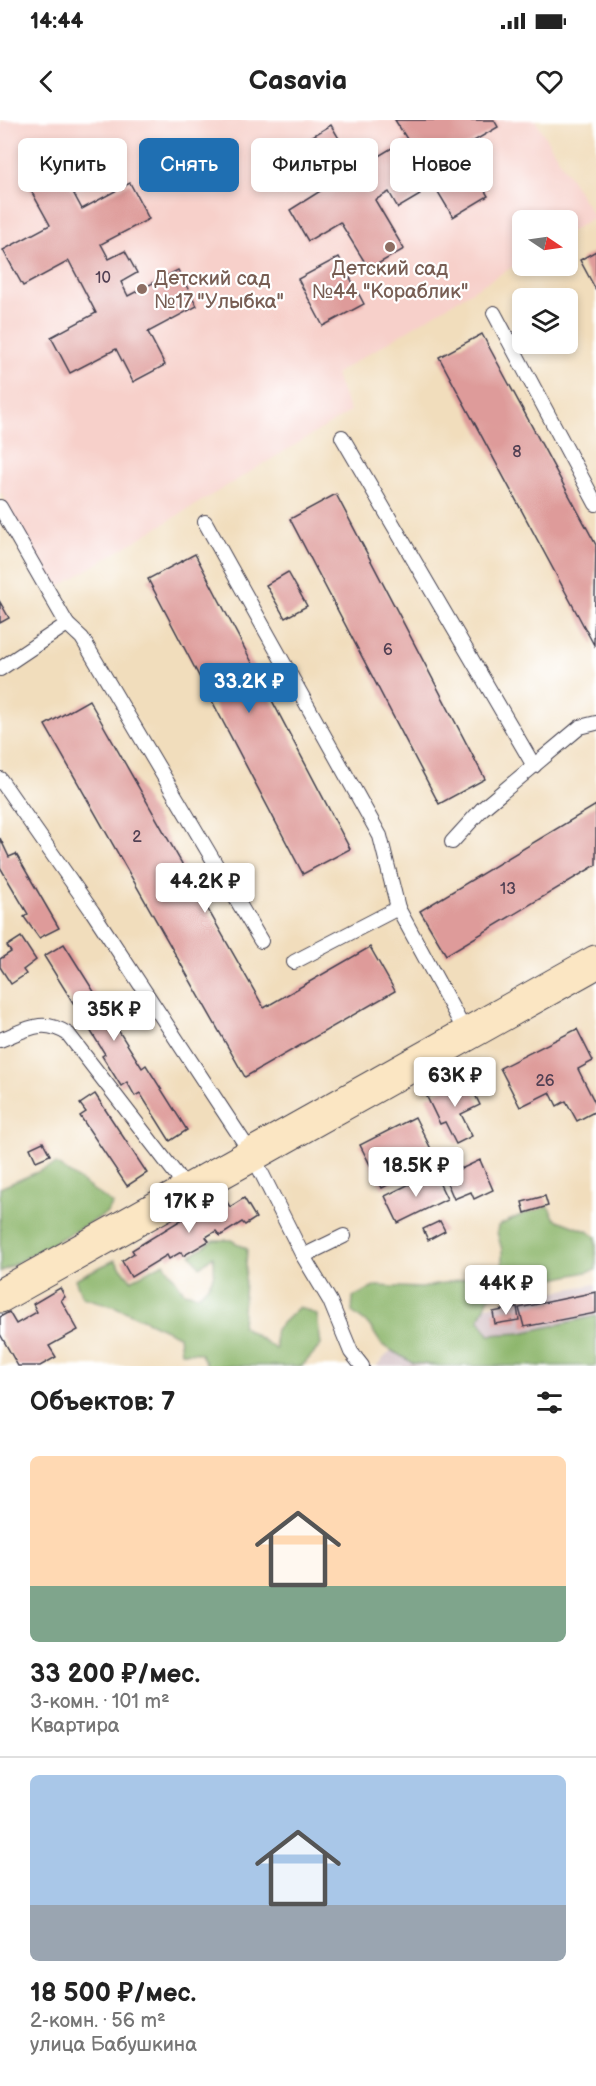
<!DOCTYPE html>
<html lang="ru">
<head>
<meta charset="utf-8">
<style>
	body { margin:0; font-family:"Balsamiq Sans",sans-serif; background:#f6f6f6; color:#222; height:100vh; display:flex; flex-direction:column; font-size:22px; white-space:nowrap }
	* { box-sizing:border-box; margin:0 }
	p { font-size:20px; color:#767676 }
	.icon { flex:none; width:33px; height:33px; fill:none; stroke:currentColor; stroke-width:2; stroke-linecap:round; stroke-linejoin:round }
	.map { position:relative; height:1246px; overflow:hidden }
	.panel { display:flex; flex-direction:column; background:#fff; flex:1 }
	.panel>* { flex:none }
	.top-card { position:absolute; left:18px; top:18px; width:561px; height:54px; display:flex; gap:12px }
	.needle { width:39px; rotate:103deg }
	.fabs { position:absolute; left:512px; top:90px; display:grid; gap:12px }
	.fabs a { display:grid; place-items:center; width:66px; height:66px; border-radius:9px; background:#fff; box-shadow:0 3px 9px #0003; font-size:30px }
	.price { position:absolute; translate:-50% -51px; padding:0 14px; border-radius:6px; background:#fff; color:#222; font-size:20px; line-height:39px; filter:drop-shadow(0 2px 3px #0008) }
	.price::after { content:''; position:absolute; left:50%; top:36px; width:18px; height:14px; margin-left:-9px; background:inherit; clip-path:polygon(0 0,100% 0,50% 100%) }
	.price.selected { background:#1f6fb2; color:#fff }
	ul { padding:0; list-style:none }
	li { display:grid; align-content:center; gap:12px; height:318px; padding:0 30px }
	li+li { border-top:2px solid #e0e0e0 }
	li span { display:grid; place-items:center; height:186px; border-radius:9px; color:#555 }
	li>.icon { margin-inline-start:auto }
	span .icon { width:108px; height:108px; fill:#fffc; stroke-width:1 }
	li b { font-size:26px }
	h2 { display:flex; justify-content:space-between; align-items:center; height:72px; padding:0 30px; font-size:26px }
	.chip { padding:0 21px; border-radius:9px; background:#fff; box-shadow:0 3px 9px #0003; font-size:21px; line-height:54px }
	.chip.selected { background:#1f6fb2; color:#fff }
	.status { display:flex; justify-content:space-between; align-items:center; height:42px; padding:0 30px; background:#fff; direction:ltr }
	.status svg { height:16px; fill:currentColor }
	header { display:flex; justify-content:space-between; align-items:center; height:78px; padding:0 30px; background:#fff; font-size:27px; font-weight:600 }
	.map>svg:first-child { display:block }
	.built { fill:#f7d0ca }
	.industrial { fill:#d2bec2 }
	.forest { fill:#8db66c; stroke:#586c54; stroke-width:1.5 }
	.building { fill:#de9b9a }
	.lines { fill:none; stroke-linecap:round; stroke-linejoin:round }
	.lane-casing { stroke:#413e4e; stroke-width:16 }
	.secondary-casing { stroke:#413e4e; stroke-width:35 }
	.lane { stroke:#fff; stroke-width:14 }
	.secondary { stroke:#fbe6c3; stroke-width:33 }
	.education-dot { fill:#8d6e63; stroke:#fff; stroke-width:2 }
	.labels { text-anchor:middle; stroke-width:4.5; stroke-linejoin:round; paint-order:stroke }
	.number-label { font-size:16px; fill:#514053 }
	.education-label { font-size:20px; fill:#785e54; stroke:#fff }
</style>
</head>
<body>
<div class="status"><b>14:44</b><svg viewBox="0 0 49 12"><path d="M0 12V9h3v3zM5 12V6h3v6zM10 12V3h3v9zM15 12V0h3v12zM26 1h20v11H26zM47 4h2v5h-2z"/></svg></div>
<header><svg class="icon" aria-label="back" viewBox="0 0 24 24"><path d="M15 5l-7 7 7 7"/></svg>Casavia<svg class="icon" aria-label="heart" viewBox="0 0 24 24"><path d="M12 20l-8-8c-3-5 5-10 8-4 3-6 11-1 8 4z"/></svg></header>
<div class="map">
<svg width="596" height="1246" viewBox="0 0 596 1246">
	<rect width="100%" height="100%" fill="#fff"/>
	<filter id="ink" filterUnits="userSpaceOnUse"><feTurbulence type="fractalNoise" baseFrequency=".0167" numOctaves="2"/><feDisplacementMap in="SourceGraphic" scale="12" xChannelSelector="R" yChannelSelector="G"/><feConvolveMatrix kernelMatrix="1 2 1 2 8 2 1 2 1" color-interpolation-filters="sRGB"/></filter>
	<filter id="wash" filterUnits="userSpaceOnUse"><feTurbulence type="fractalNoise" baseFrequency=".008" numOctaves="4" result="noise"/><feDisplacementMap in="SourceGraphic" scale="24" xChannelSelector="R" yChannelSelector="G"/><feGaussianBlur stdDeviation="1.35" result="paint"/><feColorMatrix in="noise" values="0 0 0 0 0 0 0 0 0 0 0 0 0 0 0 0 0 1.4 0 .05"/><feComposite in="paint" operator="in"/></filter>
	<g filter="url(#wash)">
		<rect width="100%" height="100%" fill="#f1ddbc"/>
		<polygon class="built" points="5,0 535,0 594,97 567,114 567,100 522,100 522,141 335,254 350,292 55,469 0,371 0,3"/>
		<polygon class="industrial" points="596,1164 596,1246 376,1246 420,1201 539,1174"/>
		<g class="forest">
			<polygon points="56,1044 113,1084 106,1094 0,1152 0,1068"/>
			<polygon points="548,1086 555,1099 587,1111 596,1117 596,1150 512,1168 489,1177 479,1200 489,1215 522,1213 596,1196 596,1246 441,1246 413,1243 382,1225 369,1205 352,1192 353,1177 376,1166 422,1168 502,1150 502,1130 497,1112 498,1106 525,1093"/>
			<path d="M214,1120H231L247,1129L242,1206L276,1229L275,1210L299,1187L317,1195L321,1225L302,1246H208L200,1233L181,1232L179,1216L116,1187L82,1177L75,1159L115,1140L131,1160L164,1143L184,1172L198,1175C212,1164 217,1154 213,1136L200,1147L191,1135Z"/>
		</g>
		<g id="blocks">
			<g class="building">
				<polygon points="395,0 494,0 498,7 460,29 488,76 453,97 425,50 411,59 420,75 398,88 389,72 375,80 404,129 369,149 340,102 308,121 290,90 322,70 296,26 331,5 357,49 407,19"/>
				<polygon points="61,50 82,89 130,63 149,99 101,124 109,139 125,131 137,153 121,162 128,176 178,150 197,186 148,212 165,245 133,262 116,229 70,253 51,217 96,193 69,141 23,166 3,130 50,105 29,67"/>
				<polygon points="596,131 596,170 580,140"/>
				<polygon points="339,137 364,184 323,206 298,159"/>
				<polygon points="482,214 596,425 594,525 439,237"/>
				<polygon points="336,374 485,659 439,684 290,399"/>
				<polygon points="195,434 350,729 303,754 148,459"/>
				<polygon points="288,452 307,486 285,498 266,465"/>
				<polygon points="0,482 9,498 0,503"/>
				<polygon points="89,580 264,888 370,827 395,871 245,957 45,605"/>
				<polygon points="596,685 596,745 446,835 420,791"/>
				<polygon points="0,718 9,737 16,734 59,808 39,818 24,797 28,794 0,747"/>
				<polygon points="21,817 36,840 23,850 26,854 11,864 0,847 0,839 11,832 7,826"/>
				<polygon points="64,824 142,948 146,945 187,1010 170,1021 140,973 135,976 127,962 121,966 102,936 105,934 44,836"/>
				<polygon points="577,909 593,941 578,949 596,985 596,991 577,1001 566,981 557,986 550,972 520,987 500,948"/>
				<polygon points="467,958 480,985 461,994 472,1016 456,1024 445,1002 440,1004 427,977"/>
				<polygon points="95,974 147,1053 127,1066 80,996 86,992 80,984"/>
				<polygon points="415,997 432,1031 411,1041 415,1051 382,1068 360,1025"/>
				<polygon points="43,1022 50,1035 36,1041 30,1028"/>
				<polygon points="453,1032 461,1049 480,1040 493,1070 474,1079 471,1072 454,1079 437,1039"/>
				<polygon points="434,1052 447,1079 398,1103 385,1076"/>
				<polygon points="545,1076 548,1086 525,1093 522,1082"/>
				<polygon points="244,1078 256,1098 245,1105 242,1102 220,1116 216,1111 206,1117 209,1121 183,1136 181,1132 169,1139 167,1135 131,1157 122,1141 134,1133 132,1130 212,1081 216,1088 227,1082 230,1087"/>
				<polygon points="440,1101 445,1111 428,1120 423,1109"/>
				<polygon points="60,1168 65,1177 61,1180 78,1210 49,1226 56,1237 40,1246 18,1246 0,1214 0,1197 9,1192 16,1204 37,1192 33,1184"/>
				<polygon points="596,1172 596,1193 524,1207 519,1188"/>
				<polygon points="517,1187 519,1200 495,1204 493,1192"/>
			</g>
		</g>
	</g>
	<g filter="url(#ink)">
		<use href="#blocks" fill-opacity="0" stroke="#413e4e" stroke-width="1.5"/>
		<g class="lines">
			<g class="lane-casing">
				<g id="lane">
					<polyline points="494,193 596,384"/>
					<polyline points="342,317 534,646"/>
					<polyline points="0,387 67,504"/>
					<polyline points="205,402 380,716 398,788 467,915"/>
					<polyline points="0,549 67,504 82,518 261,821"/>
					<polyline points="0,659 92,791 253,1036 303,1136 330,1181 351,1232 362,1246"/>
					<polyline points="452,722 482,689 580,607 596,603"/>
					<polyline points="294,842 398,788"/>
					<path d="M0,920C26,910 42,897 68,914L189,1071"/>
					<polyline points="303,1136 344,1116"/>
				</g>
			</g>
			<g class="secondary-casing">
				<polyline id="secondary" points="0,1176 596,842"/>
			</g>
			<use href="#lane" class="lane"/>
			<use href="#secondary" class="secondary"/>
		</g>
	</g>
	<g class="education-dot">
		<circle cx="390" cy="127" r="6"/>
		<circle cx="142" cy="169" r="6"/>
	</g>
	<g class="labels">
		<g class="number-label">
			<text x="103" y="163">10</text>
			<text x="517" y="337">8</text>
			<text x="388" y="535">6</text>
			<text x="137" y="722">2</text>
			<text x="508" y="774">13</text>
			<text x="545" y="966">26</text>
		</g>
		<g class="education-label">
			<text x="390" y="155">Детский сад<tspan x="390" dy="23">№44 "Кораблик"</tspan></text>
			<text x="154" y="165" text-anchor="start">Детский сад<tspan x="154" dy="23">№17 "Улыбка"</tspan></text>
		</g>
	</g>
</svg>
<div class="fabs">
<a><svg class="needle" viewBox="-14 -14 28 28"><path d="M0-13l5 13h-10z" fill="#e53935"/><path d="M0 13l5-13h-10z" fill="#767676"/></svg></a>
<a><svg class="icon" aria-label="layers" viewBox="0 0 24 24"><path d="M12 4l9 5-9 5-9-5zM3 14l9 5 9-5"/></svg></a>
</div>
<b class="price selected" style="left:249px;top:594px">33.2K ₽</b>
<b class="price" style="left:205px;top:794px">44.2K ₽</b>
<b class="price" style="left:114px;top:922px">35K ₽</b>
<b class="price" style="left:455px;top:988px">63K ₽</b>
<b class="price" style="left:416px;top:1078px">18.5K ₽</b>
<b class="price" style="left:189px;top:1114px">17K ₽</b>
<b class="price" style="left:506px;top:1196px">44K ₽</b>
<div class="top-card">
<a class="chip">Купить</a>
<a class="chip selected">Снять</a>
<a class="chip">Фильтры</a>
<a class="chip">Новое</a>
</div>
</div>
<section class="panel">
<h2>Объектов: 7<svg class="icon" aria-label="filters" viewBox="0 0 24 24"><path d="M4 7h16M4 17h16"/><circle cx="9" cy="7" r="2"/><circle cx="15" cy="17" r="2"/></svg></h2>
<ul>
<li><span style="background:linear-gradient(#ffd9b3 70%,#7fa58c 0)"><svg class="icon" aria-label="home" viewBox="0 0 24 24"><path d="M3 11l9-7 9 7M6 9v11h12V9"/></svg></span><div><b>33 200 ₽/мес.</b><p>3-комн. · 101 m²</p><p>Квартира</p></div></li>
<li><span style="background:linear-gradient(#a9c7e8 70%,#9aa5b1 0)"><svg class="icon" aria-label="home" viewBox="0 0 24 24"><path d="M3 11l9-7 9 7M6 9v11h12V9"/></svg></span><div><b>18 500 ₽/мес.</b><p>2-комн. · 56 m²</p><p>улица Бабушкина</p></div></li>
</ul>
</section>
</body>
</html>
